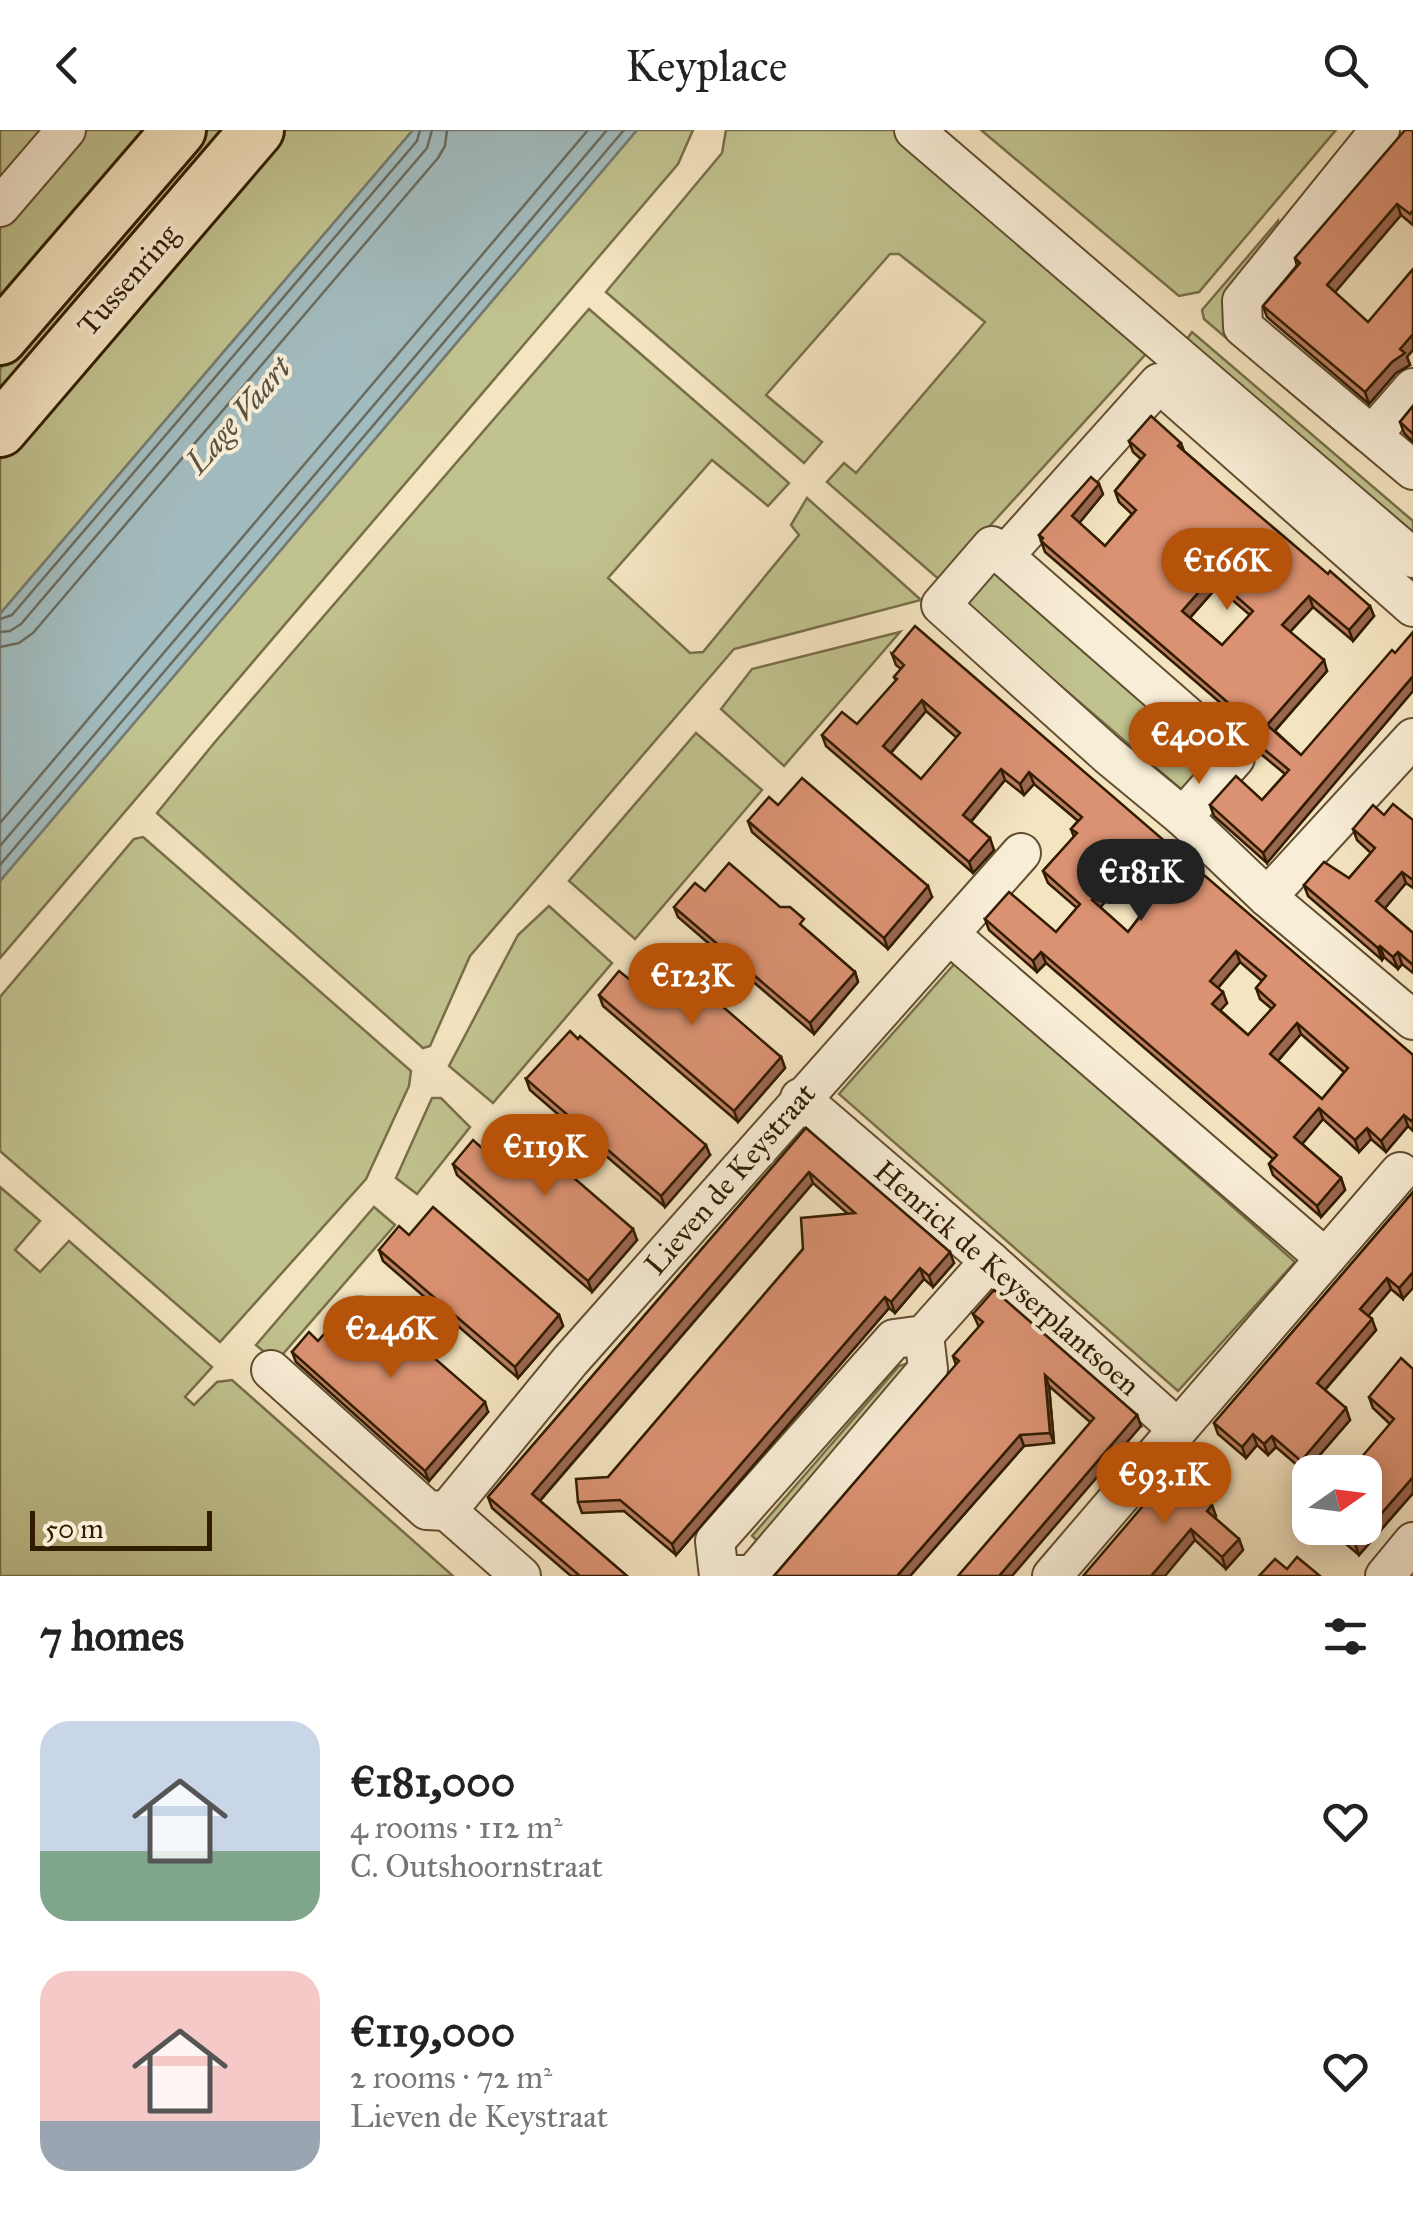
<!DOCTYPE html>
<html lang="en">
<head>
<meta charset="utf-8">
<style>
	body { margin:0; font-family:"IM FELL Great Primer",serif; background:#f2f2f2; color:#222; height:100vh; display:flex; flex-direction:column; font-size:38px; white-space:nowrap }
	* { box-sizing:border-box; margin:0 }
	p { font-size:32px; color:#767676 }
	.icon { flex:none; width:55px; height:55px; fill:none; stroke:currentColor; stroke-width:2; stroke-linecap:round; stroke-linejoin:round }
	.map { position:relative; height:1446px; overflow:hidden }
	.side { display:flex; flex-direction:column; background:#fff; flex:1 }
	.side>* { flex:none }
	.needle { width:65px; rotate:76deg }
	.fabs { position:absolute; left:1292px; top:1325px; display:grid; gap:20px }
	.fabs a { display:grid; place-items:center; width:90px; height:90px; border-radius:20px; background:#fff; box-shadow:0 5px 25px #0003; font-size:50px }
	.scale { position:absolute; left:30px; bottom:25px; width:182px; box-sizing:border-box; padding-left:10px; border:5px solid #311c00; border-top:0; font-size:28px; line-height:35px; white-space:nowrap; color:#311c00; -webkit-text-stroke:8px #f8edd6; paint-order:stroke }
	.price { position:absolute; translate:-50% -85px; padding:0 22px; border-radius:35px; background:#b45309; color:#fff; font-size:32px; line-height:65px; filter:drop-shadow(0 2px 5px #0008) }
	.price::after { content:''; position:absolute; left:50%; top:60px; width:30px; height:22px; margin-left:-15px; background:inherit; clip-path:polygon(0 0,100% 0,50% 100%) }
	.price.selected { background:#222; color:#fff }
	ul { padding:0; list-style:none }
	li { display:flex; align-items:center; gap:30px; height:250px; padding:0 40px }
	li span { display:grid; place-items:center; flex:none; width:280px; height:200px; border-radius:30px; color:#555 }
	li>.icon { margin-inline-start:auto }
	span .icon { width:120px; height:120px; fill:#fffc; stroke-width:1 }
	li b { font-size:42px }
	h2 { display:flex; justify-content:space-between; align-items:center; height:120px; padding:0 40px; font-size:42px }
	header { display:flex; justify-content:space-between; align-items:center; height:130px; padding:0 40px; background:#fff; font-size:45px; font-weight:600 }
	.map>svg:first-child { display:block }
	.green { fill:#c0c28f; stroke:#786f48; stroke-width:2.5 }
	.water { fill:#a2bbbe; stroke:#757b72; stroke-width:2.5 }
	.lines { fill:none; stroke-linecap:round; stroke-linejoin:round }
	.shore { stroke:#6a6c5f; stroke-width:2.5 }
	.minor-casing { stroke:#624e30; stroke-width:42 }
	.highway-casing { stroke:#311c00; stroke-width:58 }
	.minor { stroke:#f8edd6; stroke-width:38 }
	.highway { stroke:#f4e4c0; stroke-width:52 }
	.wall { fill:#bc7e62; stroke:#311c00; stroke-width:2.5; fill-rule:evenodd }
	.shaded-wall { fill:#996650; stroke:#311c00; stroke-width:2.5 }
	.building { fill:#db9272; stroke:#311c00; stroke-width:2.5; fill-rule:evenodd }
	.labels { text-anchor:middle; stroke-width:8; stroke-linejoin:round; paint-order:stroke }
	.street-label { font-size:30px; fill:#311c00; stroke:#f8edd6 }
	.water-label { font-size:32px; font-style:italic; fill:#595442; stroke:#f8edd6 }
</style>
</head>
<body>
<header><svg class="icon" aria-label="back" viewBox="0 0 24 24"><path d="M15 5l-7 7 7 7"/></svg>Keyplace<svg class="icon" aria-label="search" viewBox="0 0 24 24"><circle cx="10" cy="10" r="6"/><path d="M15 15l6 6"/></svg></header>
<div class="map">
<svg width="1413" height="1446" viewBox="0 0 1413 1446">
	<rect width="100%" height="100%" fill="#f4e4c0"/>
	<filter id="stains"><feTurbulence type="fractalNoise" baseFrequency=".002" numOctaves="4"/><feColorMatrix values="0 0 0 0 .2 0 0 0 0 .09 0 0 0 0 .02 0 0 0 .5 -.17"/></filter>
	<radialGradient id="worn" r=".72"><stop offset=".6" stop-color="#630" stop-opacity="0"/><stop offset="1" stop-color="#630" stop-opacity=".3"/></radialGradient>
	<g class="green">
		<polygon points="0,0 52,0 0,61"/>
		<polygon points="79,0 161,0 0,185 0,92"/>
		<polygon points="205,0 239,0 0,281 0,239"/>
		<polygon points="282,0 413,0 0,484 0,328"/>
		<polygon points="637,0 693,0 678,34 0,828 0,751"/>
		<polygon points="726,0 896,0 1153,216 987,399 942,452 827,352 844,333 856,343 985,192 899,124 890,124 766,265 822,312 804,333 606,162 722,23"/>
		<polygon points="981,0 1336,0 1199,162 1179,166"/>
		<polygon points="1278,91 1278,108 1226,190 1359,316 1357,319 1204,189 1202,180"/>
		<polygon points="589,179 789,353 768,376 712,330 608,448 690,523 703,522 799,405 791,395 807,368 921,470 734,519 470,826 430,916 423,918 157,683 215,612"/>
		<polygon points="1192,202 1413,391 1413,408 1184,213"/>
		<polygon points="991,433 1220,631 1189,666 958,468"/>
		<polygon points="900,502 784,636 721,579 752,539"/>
		<polygon points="696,603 762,660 635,809 569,751"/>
		<polygon points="143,707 411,941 409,956 366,1049 220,1212 0,1021 0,867 134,709"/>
		<polygon points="549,776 612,833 493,973 449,936 518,805"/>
		<polygon points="956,832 1295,1132 1178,1261 839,964"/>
		<polygon points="432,968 441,968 470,997 417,1064 396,1048"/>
		<polygon points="0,1057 40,1091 15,1120 40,1142 69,1111 212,1237 185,1267 194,1275 217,1252 232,1250 453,1446 0,1446"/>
		<polygon points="374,1077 395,1095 276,1232 256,1215"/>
		<polygon points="914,1231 763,1416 752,1406 899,1236"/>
	</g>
	<polygon class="water" points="413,0 637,0 0,751 0,484"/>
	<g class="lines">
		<g class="shore">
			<polyline points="0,489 12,485 417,11 420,0"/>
			<polyline points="0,502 10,501 21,494 427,18 432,0"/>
			<polyline points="0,517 19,513 33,503 438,28 445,16 447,0"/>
			<polyline points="0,693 588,0"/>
			<polyline points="0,716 607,0"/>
			<polyline points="0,735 624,0"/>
		</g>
		<g class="minor-casing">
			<g id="minor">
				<polyline points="914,0 1413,428"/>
				<polyline points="1380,0 1242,171 1243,197 1413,340"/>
				<polyline points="0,77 66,0"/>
				<polyline points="1372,305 1413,258"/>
				<polyline points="1004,426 1235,628 1183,687"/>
				<polyline points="1413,477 1159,253 1004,426 992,416 941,475 1108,625 1183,687 1267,767 1413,890"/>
				<polyline points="1267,767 1413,608"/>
				<polyline points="949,804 1324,1127"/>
				<polyline points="800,968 990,1131 1178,1299 1400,1042"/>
				<polyline points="271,1240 427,1380 447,1381"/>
				<polyline points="447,1381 570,1231 1021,723"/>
				<polyline points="447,1381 521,1446"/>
				<polyline points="720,1445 753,1445 928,1239 924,1205"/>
				<polyline points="719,1446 715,1411 894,1209 924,1205 990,1131"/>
				<polyline points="1052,1446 1178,1299"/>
				<polyline points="1385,1446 1413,1412"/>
			</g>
		</g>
		<g class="highway-casing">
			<g id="highway">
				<polyline points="0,208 179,0"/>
				<polyline points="0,300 257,0"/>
			</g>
		</g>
		<use href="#minor" class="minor"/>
		<use href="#highway" class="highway"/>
	</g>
	<g class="wall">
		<polygon points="1413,0 1413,95 1401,85 1334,162 1407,227 1410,235 1396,243 1369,274 1267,187 1263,176 1297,136 1295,128"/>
		<polygon points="1413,276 1413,312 1404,303 1400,292"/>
		<path d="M1129,311L1181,313L1184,321L1374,486L1353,511L1313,477L1290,502L1327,541L1275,601L1301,625L1267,733L1214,686L1210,675L1262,670L1285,644L1256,620L1249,604L1252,600L1045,422L1039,405L1103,364L1079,393L1105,416L1132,384L1119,372L1115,361L1141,329L1133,322ZM1217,457L1250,485L1222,515L1190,488Z"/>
		<path d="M892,524L1413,925V1001L1408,996L1386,1022L1371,1009L1359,1022L1323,989L1302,1014L1341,1048L1345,1060L1321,1087L1273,1045L1269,1034L1273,1029L1250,1009L1046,833L1037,842L989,800L985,789L1056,802L1077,778L1048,753L1043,741L1074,707L1071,699L1078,691L1034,654L1024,665L1005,650L971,692L994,720L973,743L826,616L822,605L857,594L896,551L894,547L901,539L896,535ZM926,581L957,608L921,649L891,623ZM1123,752L1149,774L1128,802L1100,777ZM1240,832L1262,851L1256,858L1260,869L1272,879L1248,905L1220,880L1227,873L1218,858ZM1301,904L1344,942L1322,969L1278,931Z"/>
		<polygon points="778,675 932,767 888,819 752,702 748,691"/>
		<polygon points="1384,685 1413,690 1413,758 1406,753 1384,778 1413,803 1413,843 1402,834 1398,839 1384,827 1382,830 1308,766 1304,755 1349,748 1371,723 1357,710 1353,699"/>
		<polygon points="705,761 808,801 855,842 858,852 814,904 678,787 674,777"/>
		<polygon points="629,849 781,927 785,938 738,992 603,876 599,865"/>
		<polygon points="526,949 710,1025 665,1077 530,960"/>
		<polygon points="806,998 954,1133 933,1157 924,1149 895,1183 889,1178 676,1425 624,1381 582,1383 578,1372 608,1347 803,1119 848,1084 813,1053 540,1371 627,1446 571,1446 492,1378 488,1367"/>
		<polygon points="483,1019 637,1110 592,1162 457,1045 453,1034"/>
		<polygon points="1413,1062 1403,1169 1391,1159 1368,1186 1376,1200 1325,1260 1350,1290 1305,1342 1276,1317 1268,1325 1257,1315 1246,1328 1218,1304 1214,1293"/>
		<polygon points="409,1105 559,1185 563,1196 518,1248 383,1131 379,1120"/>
		<polygon points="973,1184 1137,1285 1141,1296 1090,1292 1049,1256 1054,1313 1024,1316 910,1446 774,1446 956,1235 953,1226 979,1197"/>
		<polygon points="318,1211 488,1282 429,1351 296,1232 292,1222"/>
		<polygon points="1413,1239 1413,1363 1359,1425 1332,1402 1331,1398 1365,1398 1390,1294 1373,1278 1369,1267"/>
		<polygon points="1216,1363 1208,1372 1216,1386 1215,1388 1239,1409 1243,1420 1226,1439 1195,1410 1083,1446"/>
	</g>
	<g class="shaded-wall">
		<polygon points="1397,74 1401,85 1331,167 1327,155"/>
		<polygon points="1413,204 1413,220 1407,227 1410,235 1396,243 1369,274 1365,262 1392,232 1400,219"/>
		<polygon points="1099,354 1103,364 1076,397 1072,386"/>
		<polygon points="1213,446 1217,457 1186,492 1182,481"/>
		<polygon points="1309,466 1313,477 1286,506 1282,495"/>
		<polygon points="1370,476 1374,486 1353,511 1349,500"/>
		<polygon points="1324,530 1327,541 1271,605 1267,595"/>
		<polygon points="1413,546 1413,561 1267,733 1263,723"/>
		<polygon points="922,570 926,581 887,627 883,616"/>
		<polygon points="1001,639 1005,650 967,696 963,685"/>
		<polygon points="1029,642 1034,654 1024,665 1020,654"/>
		<polygon points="990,708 994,720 973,743 969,732"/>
		<polygon points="1119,741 1123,752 1096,782 1092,770"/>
		<polygon points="1402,742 1406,753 1381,783 1376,771"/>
		<polygon points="928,756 932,767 888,819 884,808"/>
		<polygon points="1380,816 1384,827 1382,830 1378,818"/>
		<polygon points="1236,821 1240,832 1214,862 1210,851"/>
		<polygon points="1041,822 1046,833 1037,842 1033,831"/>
		<polygon points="1398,822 1402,834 1398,839 1393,827"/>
		<polygon points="855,842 858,852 814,904 810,893"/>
		<polygon points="1223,862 1227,873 1216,885 1212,874"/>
		<polygon points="1297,893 1301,904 1274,935 1270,924"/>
		<polygon points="781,927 785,938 738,992 734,981"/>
		<polygon points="1319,978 1323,989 1298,1019 1294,1007"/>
		<polygon points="1404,985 1408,996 1386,1022 1381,1011"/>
		<polygon points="1367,998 1371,1009 1359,1022 1355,1010"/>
		<polygon points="706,1015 710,1025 665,1077 661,1066"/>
		<polygon points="809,1042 813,1053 536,1375 532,1364"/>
		<polygon points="1341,1048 1345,1060 1321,1087 1317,1076"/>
		<polygon points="633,1099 637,1110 592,1162 588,1151"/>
		<polygon points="950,1122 954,1133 933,1157 929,1146"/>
		<polygon points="920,1138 924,1149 895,1183 891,1172"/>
		<polygon points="1413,1142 1413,1158 1403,1169 1399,1158"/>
		<polygon points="1387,1148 1391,1159 1365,1190 1360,1179"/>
		<polygon points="885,1167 889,1178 676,1425 672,1414"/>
		<polygon points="559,1185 563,1196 518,1248 515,1237"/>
		<polygon points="1372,1189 1376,1200 1321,1264 1317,1253"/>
		<polygon points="1045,1245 1049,1256 1054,1313 1050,1303"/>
		<polygon points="485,1272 488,1282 429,1351 425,1341"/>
		<polygon points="1346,1278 1350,1290 1305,1342 1301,1331"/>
		<polygon points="1137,1285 1141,1296 1012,1446 999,1446"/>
		<polygon points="1253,1304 1257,1315 1246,1328 1242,1317"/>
		<polygon points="1020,1305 1024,1316 910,1446 897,1446"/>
		<polygon points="1272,1306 1276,1317 1268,1325 1264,1314"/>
		<polygon points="1413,1347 1413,1363 1359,1425 1355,1414"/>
		<polygon points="1211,1352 1216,1363 1204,1376 1200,1364"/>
		<polygon points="1212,1375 1216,1386 1211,1392 1207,1381"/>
		<polygon points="1191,1399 1195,1410 1165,1446 1151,1446"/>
		<polygon points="1239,1409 1243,1420 1226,1439 1222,1427"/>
	</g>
	<g class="building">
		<polygon points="1405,0 1413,0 1413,80 1410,84 1397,74 1327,155 1368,192 1413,139 1413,204 1400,219 1405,223 1392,232 1365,262 1263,176 1300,133 1295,128"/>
		<polygon points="1413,276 1413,304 1400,292"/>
		<path d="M1151,286L1181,313L1178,316L1222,354L1328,444L1330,441L1370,476L1349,500L1309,466L1282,495L1324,530L1267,595L1301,625L1392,520L1395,523L1413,502V546L1263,723L1210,675L1236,646L1262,670L1289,640L1252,609L1249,604L1255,596L1041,411L1043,408L1039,405L1091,347L1099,354L1072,386L1105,416L1136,380L1115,361L1145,325L1129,311ZM1213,446L1253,481L1222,515L1182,481Z"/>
		<path d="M915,496L1413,925V989L1411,991L1404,985L1381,1011L1367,998L1355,1010L1319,978L1294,1007L1341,1048L1317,1076L1269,1034L1277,1025L1246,998L1041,822L1033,831L985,789L1009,762L1056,802L1080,774L1043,741L1077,703L1071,699L1082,687L1029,642L1020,654L1001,639L963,685L990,708L969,732L822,605L842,582L857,594L897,549L894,547L904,535L892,524ZM922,570L960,603L921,649L883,616ZM1119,741L1153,770L1128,802L1092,770ZM1236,821L1266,846L1256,858L1275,875L1248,905L1212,874L1223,862L1210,851ZM1297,893L1348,938L1322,969L1270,924Z"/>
		<polygon points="802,648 928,756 884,808 748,691 769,667 778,675"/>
		<polygon points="1393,674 1413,690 1413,750 1402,742 1376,771 1413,803 1413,835 1398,822 1393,827 1380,816 1378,818 1304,755 1324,732 1349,748 1375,718 1353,699 1373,675 1384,685"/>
		<polygon points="729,733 780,777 790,777 804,789 800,794 855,842 810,893 674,777 695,753 705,761"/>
		<polygon points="655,818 781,927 734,981 599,865 619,841 629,849"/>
		<polygon points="570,901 578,909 580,906 706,1015 661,1066 526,949"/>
		<polygon points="507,990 633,1099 588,1151 453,1034 473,1010 483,1019"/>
		<polygon points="806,998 950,1122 929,1146 920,1138 891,1172 885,1167 672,1414 620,1370 578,1372 576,1349 608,1347 803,1119 801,1088 855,1083 809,1042 532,1364 627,1446 580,1446 488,1367"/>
		<polygon points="1413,1062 1413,1142 1399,1158 1387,1148 1360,1179 1372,1189 1317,1253 1346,1278 1301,1331 1272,1306 1264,1314 1253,1304 1242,1317 1214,1293"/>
		<polygon points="433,1077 559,1185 515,1237 379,1120 399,1096 409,1105"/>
		<polygon points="994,1160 1137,1285 999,1446 958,1446 1094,1288 1045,1245 1050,1303 1020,1305 897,1446 774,1446 959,1231 953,1226 983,1192 973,1184"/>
		<polygon points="356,1167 364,1167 485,1272 425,1341 292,1222 309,1202 318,1211"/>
		<polygon points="1401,1228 1413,1239 1413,1347 1355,1414 1336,1398 1365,1398 1365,1342 1349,1342 1394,1289 1369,1267"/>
		<polygon points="1184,1328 1211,1352 1200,1364 1212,1375 1207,1381 1239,1409 1222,1427 1191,1399 1151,1446 1083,1446"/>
		<polygon points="1297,1427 1320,1446 1259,1446 1275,1429 1287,1439"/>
	</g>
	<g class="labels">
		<g class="street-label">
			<text transform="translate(128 150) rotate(-49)" y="10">Tussenring</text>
			<text transform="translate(730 1049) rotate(-49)" y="10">Lieven de Keystraat</text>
			<text transform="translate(1007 1148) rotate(41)" y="10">Henrick de Keyserplantsoen</text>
		</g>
		<g class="water-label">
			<text transform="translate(238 285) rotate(-49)" y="11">Lage Vaart</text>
		</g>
	</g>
	<rect width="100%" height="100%" filter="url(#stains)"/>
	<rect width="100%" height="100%" fill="url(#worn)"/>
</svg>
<div class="fabs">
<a><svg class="needle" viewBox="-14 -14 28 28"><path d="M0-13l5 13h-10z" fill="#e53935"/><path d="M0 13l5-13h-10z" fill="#767676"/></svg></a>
</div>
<div class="scale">50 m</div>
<b class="price" style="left:1227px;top:483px">€166K</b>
<b class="price" style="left:1199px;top:657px">€400K</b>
<b class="price selected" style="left:1141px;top:794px">€181K</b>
<b class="price" style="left:692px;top:898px">€123K</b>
<b class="price" style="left:545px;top:1069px">€119K</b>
<b class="price" style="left:391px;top:1251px">€246K</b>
<b class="price" style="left:1164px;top:1397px">€93.1K</b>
</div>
<section class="side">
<h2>7 homes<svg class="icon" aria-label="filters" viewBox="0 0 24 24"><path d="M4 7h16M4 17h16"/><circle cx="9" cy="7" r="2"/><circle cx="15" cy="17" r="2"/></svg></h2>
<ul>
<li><span style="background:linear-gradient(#c9d6e8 65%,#7fa58c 0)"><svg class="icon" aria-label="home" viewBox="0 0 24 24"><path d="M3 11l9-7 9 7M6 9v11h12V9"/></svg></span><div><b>€181,000</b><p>4 rooms · 112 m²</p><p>C. Outshoornstraat</p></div><svg class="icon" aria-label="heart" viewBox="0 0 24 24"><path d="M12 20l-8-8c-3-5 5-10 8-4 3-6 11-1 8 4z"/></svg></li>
<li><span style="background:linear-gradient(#f6c9c9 75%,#9aa5b1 0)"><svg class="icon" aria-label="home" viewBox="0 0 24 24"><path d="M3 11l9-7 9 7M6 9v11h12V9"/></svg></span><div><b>€119,000</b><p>2 rooms · 72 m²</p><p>Lieven de Keystraat</p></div><svg class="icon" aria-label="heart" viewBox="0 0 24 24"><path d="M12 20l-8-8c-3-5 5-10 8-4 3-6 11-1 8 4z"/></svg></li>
</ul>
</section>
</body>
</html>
